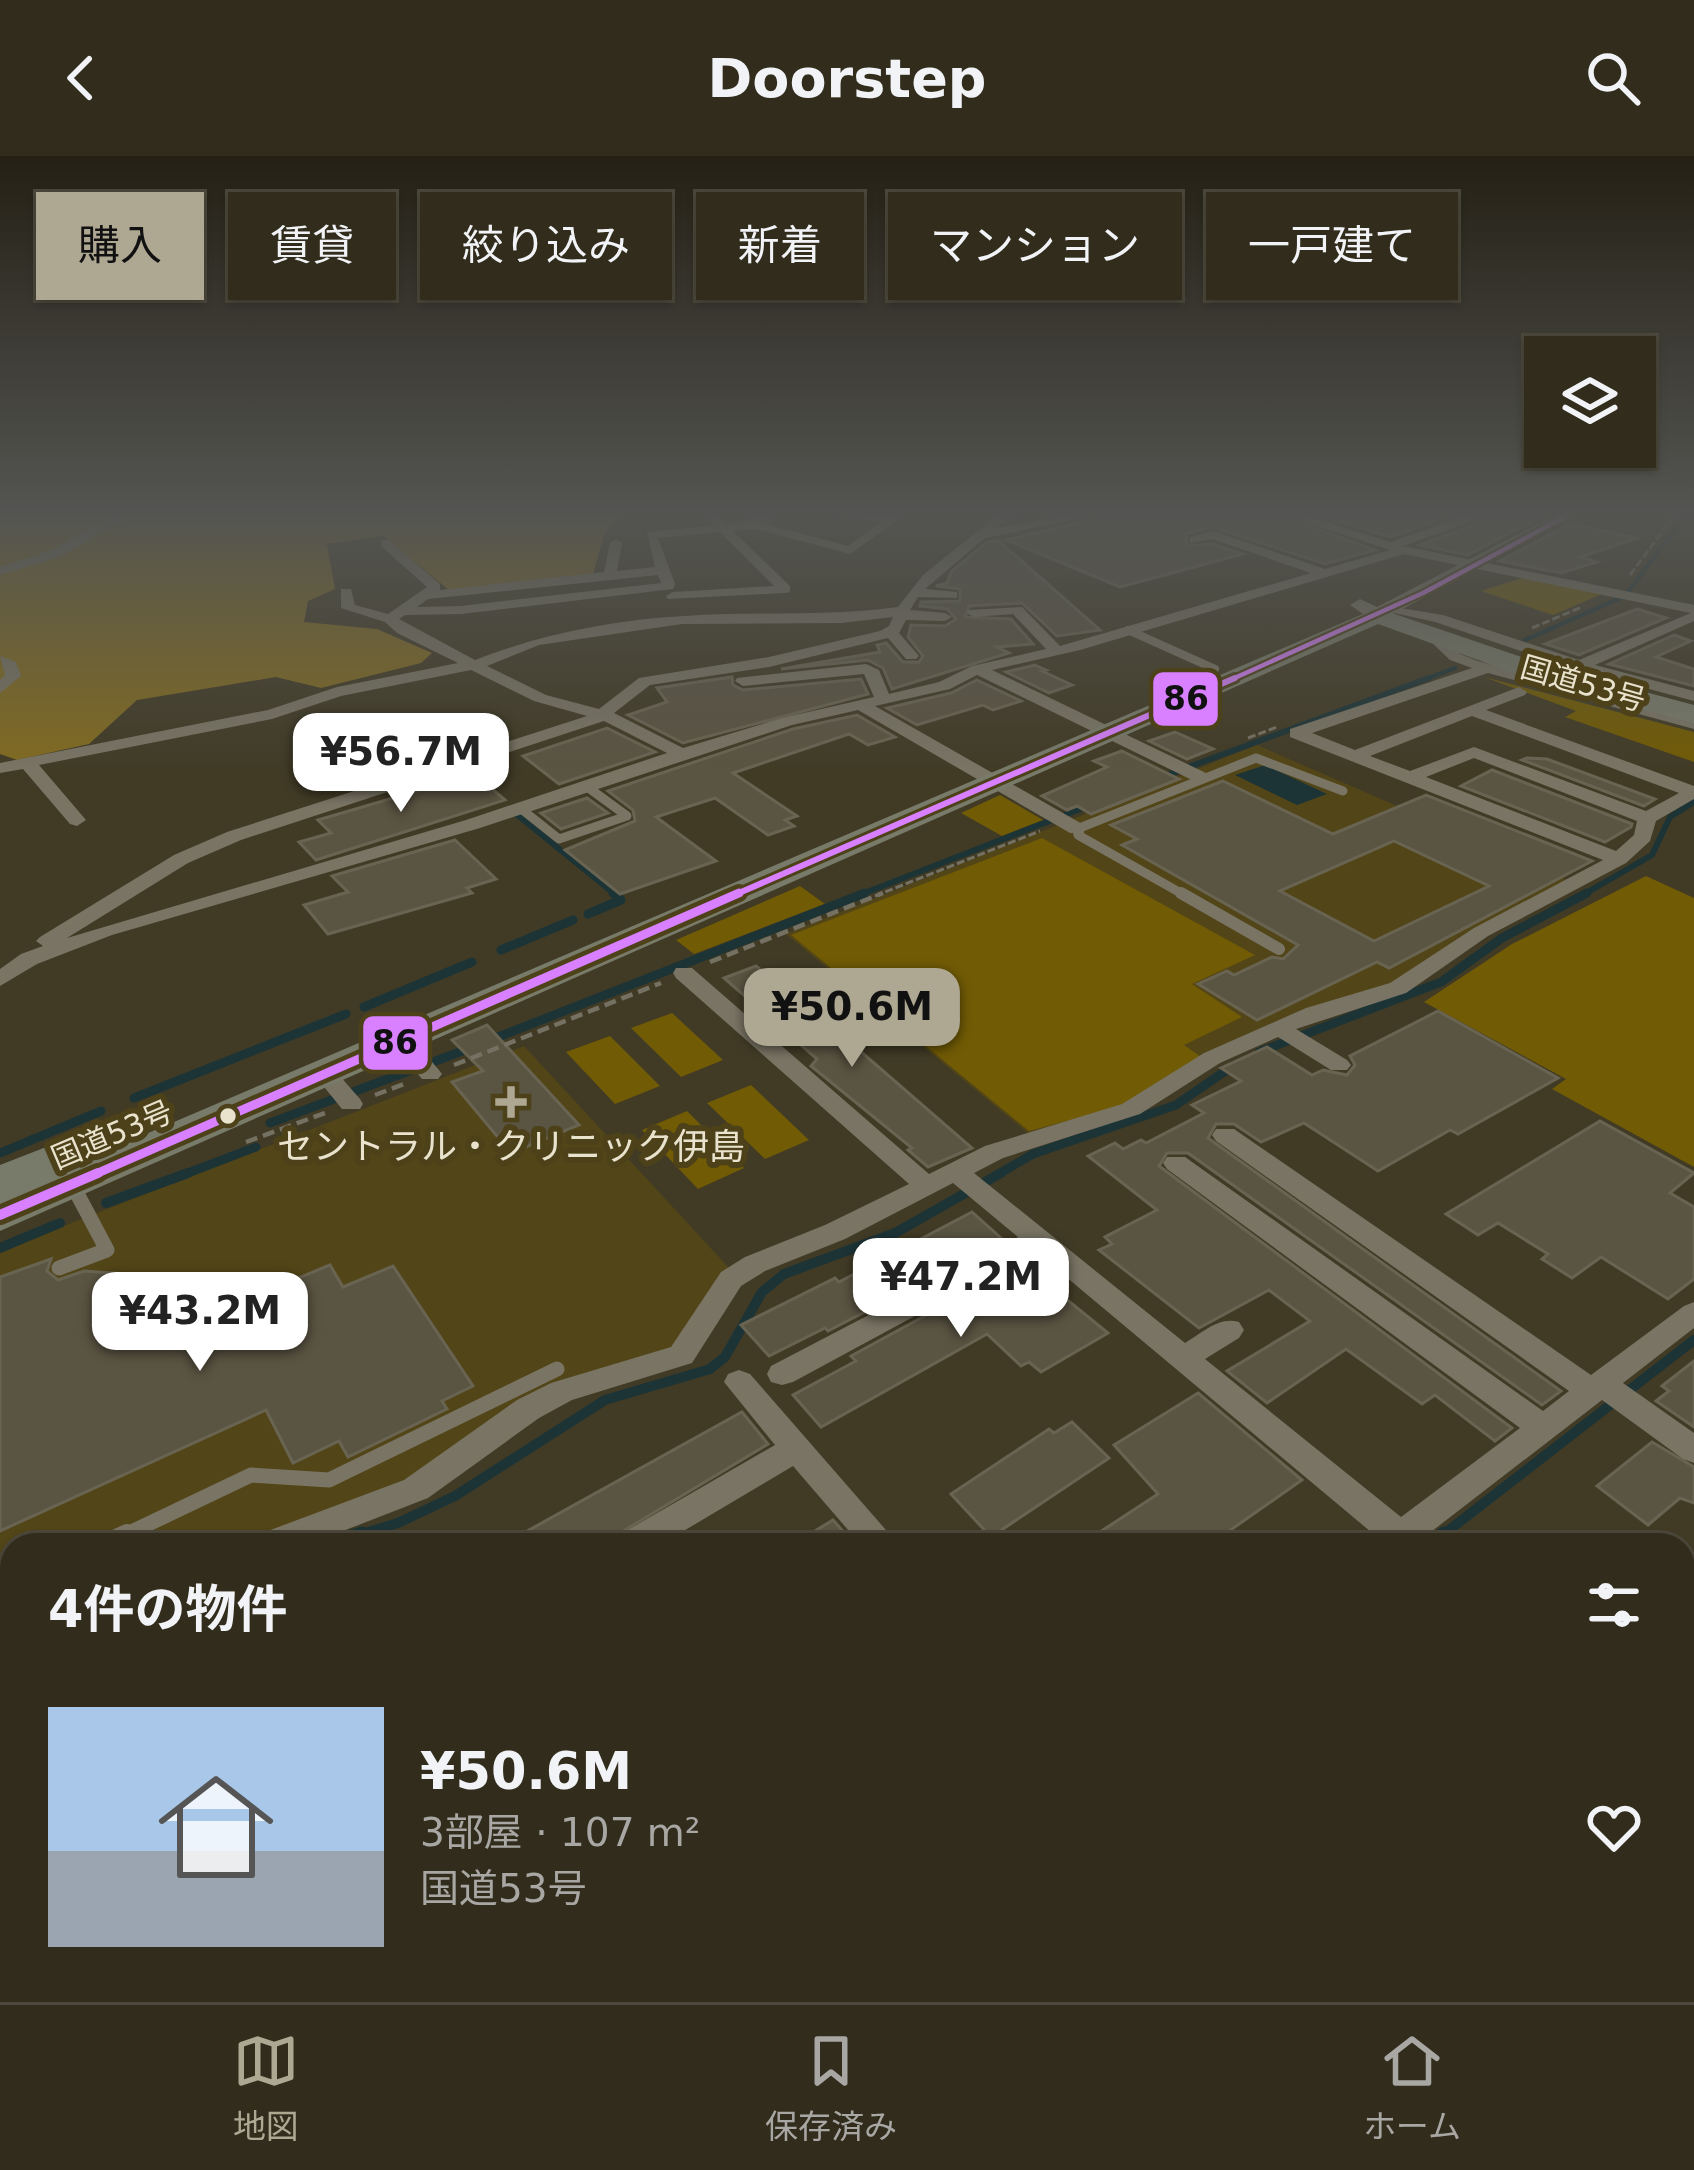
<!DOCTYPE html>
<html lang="ja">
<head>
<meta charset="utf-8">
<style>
	body { margin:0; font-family:"DejaVu Sans","Noto Sans JP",sans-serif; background:#393425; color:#f1f3f6; height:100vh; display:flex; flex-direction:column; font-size:45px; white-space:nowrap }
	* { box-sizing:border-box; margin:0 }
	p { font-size:39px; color:#a8a7a3 }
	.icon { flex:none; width:66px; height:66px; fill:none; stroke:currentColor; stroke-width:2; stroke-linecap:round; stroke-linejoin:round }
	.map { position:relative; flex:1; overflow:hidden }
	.details { position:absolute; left:0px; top:1377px; width:1695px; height:471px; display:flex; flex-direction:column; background:#312c1c; border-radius:36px 36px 0 0; box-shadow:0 3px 9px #0004,0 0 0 3px #4c483b }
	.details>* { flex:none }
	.guide { position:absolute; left:36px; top:36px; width:1623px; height:108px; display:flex; gap:24px }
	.buttons { position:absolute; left:1524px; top:180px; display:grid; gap:24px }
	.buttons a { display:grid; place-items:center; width:132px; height:132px; border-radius:0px; background:#312c1c; box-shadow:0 3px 9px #0004,0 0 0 3px #4c483b; font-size:60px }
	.price { position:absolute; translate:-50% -102px; padding:0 27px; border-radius:24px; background:#fff; color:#222; font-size:39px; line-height:78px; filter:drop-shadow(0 3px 6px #0008) }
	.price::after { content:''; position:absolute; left:50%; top:72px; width:36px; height:27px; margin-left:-18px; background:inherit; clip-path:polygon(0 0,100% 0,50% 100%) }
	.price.active { background:#aea893; color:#111 }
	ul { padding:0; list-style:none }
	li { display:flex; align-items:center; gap:36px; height:300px; padding:0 48px }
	li span { display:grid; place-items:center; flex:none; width:336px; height:240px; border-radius:0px; color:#555 }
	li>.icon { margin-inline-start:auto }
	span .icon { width:144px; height:144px; fill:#fffc; stroke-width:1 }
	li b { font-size:51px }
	h2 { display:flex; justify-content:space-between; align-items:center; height:144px; padding:0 48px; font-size:51px }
	.chip { padding:0 42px; border-radius:0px; background:#312c1c; box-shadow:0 3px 9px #0004,0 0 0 3px #4c483b; font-size:42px; line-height:108px }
	.chip.active { background:#aea893; color:#111 }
	header { display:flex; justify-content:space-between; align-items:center; height:156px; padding:0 48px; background:#312c1c; font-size:54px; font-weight:700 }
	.tabs { display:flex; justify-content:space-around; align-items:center; height:168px; border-top:3px solid #4c483b; background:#312c1c; font-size:33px; color:#a8a7a3 }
	.tabs a { display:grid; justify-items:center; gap:6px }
	.tabs .active { color:#aea893 }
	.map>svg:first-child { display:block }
	.built { fill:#524517 }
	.green { fill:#715b05 }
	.forest { fill:#816b21 }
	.water { fill:#1d3437 }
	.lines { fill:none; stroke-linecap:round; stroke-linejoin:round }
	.stream-far4 { stroke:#1d3437; stroke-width:4.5 }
	.stream-far3 { stroke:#1d3437; stroke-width:6 }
	.stream-far2 { stroke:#1d3437; stroke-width:9 }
	.stream-far1 { stroke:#1d3437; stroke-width:10 }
	.stream { stroke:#1d3437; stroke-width:15 }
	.building { fill:#5a5442; stroke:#696452; stroke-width:3; fill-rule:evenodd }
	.path-far1 { stroke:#757162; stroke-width:3; stroke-dasharray:8 3; stroke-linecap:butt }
	.path { stroke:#757162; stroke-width:4.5; stroke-dasharray:12 6; stroke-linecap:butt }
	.lane-far4 { stroke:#797464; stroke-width:8 }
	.lane-far3 { stroke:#797464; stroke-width:9 }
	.lane-far2 { stroke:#797464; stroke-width:12 }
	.lane-far1 { stroke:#797464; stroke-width:15 }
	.lane { stroke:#797464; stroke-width:20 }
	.street { fill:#797464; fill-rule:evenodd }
	.secondary { fill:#787565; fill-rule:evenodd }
	.highway { fill:#787b6a; fill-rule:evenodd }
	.bus-1-far3-casing { stroke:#4d411a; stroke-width:9 }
	.bus-1-far2-casing { stroke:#4d411a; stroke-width:12 }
	.bus-1-far1-casing { stroke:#4d411a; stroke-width:18 }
	.bus-1-casing { stroke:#4d411a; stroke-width:20 }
	.bus-1-far3 { stroke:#d880ff; stroke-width:4.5 }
	.bus-1-far2 { stroke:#d880ff; stroke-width:6 }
	.bus-1-far1 { stroke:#d880ff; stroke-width:9 }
	.bus-1 { stroke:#d880ff; stroke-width:10 }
	.poi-dot { fill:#aea893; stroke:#4d411a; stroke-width:4.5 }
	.bus-dot { fill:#e9e2cd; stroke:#4d411a; stroke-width:4.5 }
	.labels { text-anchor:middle; stroke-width:12; stroke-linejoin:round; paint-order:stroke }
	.far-street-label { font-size:30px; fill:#e9e2cd; stroke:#4d411a }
	.poi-label { font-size:36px; fill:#e9e2cd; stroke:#4d411a }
	.line-badge { stroke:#4d411a; stroke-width:4.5 }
	.pale-badge-label { font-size:33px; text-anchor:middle; font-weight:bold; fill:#111 }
</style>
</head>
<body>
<header><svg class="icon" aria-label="back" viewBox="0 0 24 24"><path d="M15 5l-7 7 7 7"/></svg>Doorstep<svg class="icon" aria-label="search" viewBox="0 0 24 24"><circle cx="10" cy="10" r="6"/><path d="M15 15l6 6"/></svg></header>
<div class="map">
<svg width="1694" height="1846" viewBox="0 0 1694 1846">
	<rect width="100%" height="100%" fill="#413b26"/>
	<g class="built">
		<polygon points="1257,589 1569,725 1393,830 1311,854 1129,951 1028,977 786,778"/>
		<polygon points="524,890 731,1114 676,1193 646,1203 419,1322 253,1389 12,1389 12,1529 0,1535 0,1095"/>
	</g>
	<g class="green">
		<polygon points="1525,421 1604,437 1553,459 1481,435"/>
		<polygon points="1484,521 1694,576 1694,606 1565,561 1576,555"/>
		<polygon points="1000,639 1043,664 1002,680 961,657"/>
		<polygon points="1042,682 1255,799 1192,828 1242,861 1184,889 1201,901 1127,949 1029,975 791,779"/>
		<polygon points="1646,720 1694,742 1694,1011 1552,933 1566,923 1424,846 1512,788"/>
		<polygon points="800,730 825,748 694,798 676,784"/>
		<polygon points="672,857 723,904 681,921 631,872"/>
		<polygon points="610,880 660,930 615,948 566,896"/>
		<polygon points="751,929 809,984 765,1003 707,947"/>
		<polygon points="687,955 744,1012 698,1033 642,974"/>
	</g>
	<polygon class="forest" points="0,356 622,356 604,379 593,418 449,434 383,380 327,388 335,433 308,445 304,466 377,473 432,497 421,507 321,532 276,521 137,544 89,588 17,604 0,598"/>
	<polygon class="water" points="1265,609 1327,638 1297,649 1235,619"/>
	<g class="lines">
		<g class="stream-far4">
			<polyline points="1525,484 1625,440 1688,356"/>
			<polyline points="1421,525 1455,512"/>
		</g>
		<g class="stream-far3">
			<polyline points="1159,622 1429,522"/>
			<polyline points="515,657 617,740"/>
			<polyline points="857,740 1093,648"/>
			<polyline points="1581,740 1652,699 1670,661 1694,646"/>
		</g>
		<g class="stream-far2">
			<polyline points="588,758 621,744 613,737"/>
			<polyline points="501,794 573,764"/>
			<polyline points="364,851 472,806"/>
			<polyline points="488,885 865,737"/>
			<polyline points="1259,896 1441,826 1502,782 1587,737"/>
			<polyline points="134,942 346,858"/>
			<polyline points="270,967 473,891"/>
			<polyline points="0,997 101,955"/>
			<polyline points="180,1020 256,991"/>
			<polyline points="995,1020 1033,998 1176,949 1234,909"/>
		</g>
		<g class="stream-far1">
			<polyline points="106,1047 188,1017"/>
			<polyline points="0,1092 60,1067"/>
			<polyline points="352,1381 398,1367 455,1340 605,1244 710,1213 725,1201 762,1136 784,1118 895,1077 1001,1017"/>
			<polyline points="1440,1381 1694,1184"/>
		</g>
		<g class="stream">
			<polyline points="323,1389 362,1378"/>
			<polyline points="1429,1389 1444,1378"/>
			<polyline points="0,1586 12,1580"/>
			<polyline points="841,1846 854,1836"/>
		</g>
	</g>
	<g class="building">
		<polygon points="1125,356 1270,356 1375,394 1325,408 1212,371 1186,378 1187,390 1212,388 1243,398 1120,431 1006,384"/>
		<polygon points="1310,356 1442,356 1446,362 1390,381"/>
		<polygon points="1472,356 1517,356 1541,361 1468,399 1420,389 1472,370"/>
		<polygon points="1570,368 1638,382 1580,401 1597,406 1561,417 1500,405"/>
		<polygon points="998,384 1100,474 1057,480 1022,447 969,450 965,461 1011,463 1033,488 997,491 1009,497 892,533 883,512 868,504 781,513 880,496 877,489 886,487 903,506 919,506 923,500 908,481 911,469 945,470 956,463 947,453 920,450 921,446 960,445 960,433 936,430 947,427 951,416 987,386"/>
		<polygon points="1637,453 1666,462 1579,499 1545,488"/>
		<polygon points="1674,479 1691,485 1656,501 1694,513 1694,530 1609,508"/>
		<polygon points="1035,509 1046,514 1042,515 1072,529 1049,537 1006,516"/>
		<polygon points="732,521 733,529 743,534 861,523 868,538 683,587 628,559 667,546 657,532"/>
		<polygon points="977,524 1021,545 993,554 983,549 917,569 887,552 951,537"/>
		<polygon points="857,559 895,581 868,589 849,578 733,617 797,660 785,664 794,670 768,679 715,642 656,661 716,705 620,738 565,694 635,665 633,654 608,635 793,573"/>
		<polygon points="607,572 655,596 559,628 523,600"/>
		<polygon points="1175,576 1213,593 1187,603 1149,585"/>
		<polygon points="1122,595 1179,623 1091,658 1077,650 1067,654 1042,640 1107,611 1094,605"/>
		<polygon points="1527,602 1547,603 1655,643 1644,650 1522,604"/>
		<polygon points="1492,614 1632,668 1631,671 1605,686 1461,630"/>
		<polygon points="475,618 505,644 316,704 299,686 331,677 318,664"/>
		<path d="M1223,625L1333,678L1426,639L1592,705L1389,812L1377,806L1257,864L1198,828L1227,815L1234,819L1272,801L1283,803L1298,789L1122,689L1137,683L1111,669ZM1394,685L1489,730L1374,785L1280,735Z"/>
		<polygon points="587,642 608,657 561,673 541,657"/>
		<polygon points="455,684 496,723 467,732 472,737 328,778 304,749 348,736 332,720"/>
		<polygon points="756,810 829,868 972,992 928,1011 908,994 912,992 811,910 817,903 724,822"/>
		<polygon points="1438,855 1558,922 1458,978 1450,974 1378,1015 1304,967 1261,986 1234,968 1216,968 1208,982 1561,1235 1542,1249 1188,997 1167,997 1159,1010 1512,1272 1495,1285 1435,1239 1422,1248 1346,1193 1267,1247 1227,1215 1310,1165 1269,1134 1199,1172 1099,1094 1112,1088 1105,1081 1157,1054 1088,1000 1115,987 1123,993 1141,984 1146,987 1204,957 1192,949 1241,925 1221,912 1267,891 1312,919 1323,914 1347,919 1355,909 1350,900"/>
		<polygon points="487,869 579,969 511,997 452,926 483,915 452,884"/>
		<polygon points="1600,965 1694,1017 1670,1037 1694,1051 1694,1123 1668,1143 1601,1101 1572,1122 1542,1103 1548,1098 1498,1067 1478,1079 1446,1058"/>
		<polygon points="972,1056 1001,1082 998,1087 828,1175 825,1172 769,1200 741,1169 835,1122 839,1126"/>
		<polygon points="51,1103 47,1115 58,1124 84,1115 183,1122 174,1135 191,1137 163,1178 330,1109 343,1131 393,1110 473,1230 442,1245 447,1253 348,1301 339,1285 293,1307 266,1254 0,1375 0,1121"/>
		<polygon points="1022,1107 1108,1177 1041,1216 1029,1206 1021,1210 987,1178 821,1271 793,1239 856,1205 851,1200"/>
		<polygon points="1694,1205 1694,1271 1656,1245 1669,1235 1662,1230"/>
		<polygon points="1198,1237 1302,1324 1209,1389 1080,1389 1158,1338 1114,1289"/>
		<polygon points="742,1256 768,1288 600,1389 502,1389"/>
		<polygon points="1072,1266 1109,1302 991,1381 951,1338 1049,1273 1054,1277"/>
		<polygon points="1652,1286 1694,1311 1694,1347 1680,1342 1648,1369 1597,1330"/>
		<polygon points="833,1364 855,1389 792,1389"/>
	</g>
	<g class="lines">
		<g class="path-far1">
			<polyline points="1630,419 1677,356"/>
			<polyline points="1532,472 1582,451"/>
			<polyline points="1248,582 1277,571"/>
			<polyline points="875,740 1040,675"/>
		</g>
		<g class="path">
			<polyline points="710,806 883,737"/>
			<polyline points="454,909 661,827"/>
			<polyline points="375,939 404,928"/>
			<polyline points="246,986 325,957"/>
		</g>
		<polyline class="lane-far4" points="1128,474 1215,513"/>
		<g class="lane-far3">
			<polyline points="520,652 559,683 627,660 586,630"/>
			<polyline points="1186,740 1078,679 1077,673 1256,602 1343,635"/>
		</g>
		<polyline class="lane-far2" points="1181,737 1279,793"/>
		<g class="lane-far1">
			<polyline points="59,1112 107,1094 72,1028"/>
			<polyline points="121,1381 251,1319 329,1324 557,1213"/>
		</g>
		<g class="lane">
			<polyline points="103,1389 127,1378"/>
			<polyline points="0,1437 12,1431"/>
		</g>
		<g class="street">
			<polygon points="119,356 134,356 62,400 0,419 0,411 52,394"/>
			<path d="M701,356H714L726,368C748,366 762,356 780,356L766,368L848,390L881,366L816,356L889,360L909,356L850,398L756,373L733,375L790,430V436L785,437L668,443L666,440L673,436L774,430L720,376L658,382L675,428L673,433L461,458L405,459L399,463L475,504C541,478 613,464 684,460C756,455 826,461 898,451L923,419L1001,356H1015L997,372L1084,356H1111L985,382L925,433L957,436V442L918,441L910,454L945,457L952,461L945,465L906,464L899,477L919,500L916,503H906L888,482L769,511L650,529L614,557L683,592L782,562L874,541L864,518L743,530L735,525L737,522L866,508L879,514L889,538L939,526L972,510L1046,493L1013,458L974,461L967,457L969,454L1022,451L1060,490L1311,417L1212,383L1190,387V381L1213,375L1325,413L1390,394L1274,356H1294L1390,386L1456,363L1446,356L1470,360V366L1403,390L1694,449V465L1595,509L1694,535V545L1574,513L1435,466L1381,454L1388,450L1443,459L1579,504L1691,457L1404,398L1080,494L992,514L1206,617V625H1194L977,519L950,533L875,550L1084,669V677H1070L858,554L792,569L480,672L112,779L37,808L0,830V813L21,798L43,790L36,785L40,781L174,699L227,676L587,560L534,545L471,514L341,540L272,563L39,609L86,664L77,670L70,668L23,613L0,617V607L268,554L337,531L458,507L397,477L385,466L341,452V433H351L355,449L388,458L427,431L381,390V384H389L440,428V434L604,416L610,387L616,383L622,387L617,415L655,411L647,376L714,369ZM658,419L661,427L461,450L417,451L428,443ZM893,461L889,470L880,475L769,501L639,522L599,553L546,539L487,510L539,489L682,468L841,467ZM604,565L667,597L466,664L67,782L188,707L241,684Z"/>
			<path d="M1430,479H1440L1460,498L1478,505L1694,563V573L1488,517L1312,577L1355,594L1519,531L1527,536L1525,539L1486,554L1694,630V643L1656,665L1650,685L1626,707L1488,780L1406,837L1296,873L1347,904L1351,909L1347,914H1331L1278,881L1220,907L1140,958L1003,1002L974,1017L1185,1187C1202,1177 1219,1160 1239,1166L1244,1174L1239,1182L1205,1203L1401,1361L1520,1272L1167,1013L1163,1007L1167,1001H1185L1543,1255L1569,1235L1216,985L1212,979L1216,973H1234L1591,1219L1684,1150L1694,1146V1172L1623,1227L1694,1277V1307L1683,1303L1602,1244L1414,1389H1374L1377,1381L1035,1095L793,1226L782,1229L771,1226L767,1218L771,1210L1018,1081L953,1027L845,1083L765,1115L741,1130L692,1207L572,1244L539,1262L428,1342L307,1389H252L257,1379L404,1324L517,1244L551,1227L671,1191L721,1116L745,1101L825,1069L909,1028L676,822L673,817L676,812H692L929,1018L985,990L1122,948L1204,897L1306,852L1390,827L1474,772L1603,704L1290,581V573L1472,512L1450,504L1430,485ZM1472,560L1679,637L1646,655L1474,591L1410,615L1370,600ZM1474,602L1637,665L1634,679L1616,695L1426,621Z"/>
			<polygon points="0,500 16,506 21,520 0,537 0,524 5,519"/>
			<polygon points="399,874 407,876 438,913 442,918 438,923 422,923 391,886 387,881"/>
			<polygon points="324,909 332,911 360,943 363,948 360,953 342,953 316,921 312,916 316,911"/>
			<polygon points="739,1214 750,1218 899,1389 861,1389 793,1310 660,1389 614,1389 619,1379 775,1289 724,1226 728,1218"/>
			<polygon points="12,1524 12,1560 0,1564 0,1528"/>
			<polygon points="93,1836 137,1836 140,1846 96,1846"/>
			<polygon points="411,1836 456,1836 460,1846 415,1846"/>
			<polygon points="873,1836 926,1836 922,1846 869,1846"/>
			<polygon points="1215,1836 1263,1836 1267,1846 1219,1846"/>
			<polygon points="1535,1836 1585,1836 1589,1846 1539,1846"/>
		</g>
		<polygon class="secondary" points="1561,356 1582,356 1384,463 1370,463 1350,449 1360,443 1377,451"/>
		<polygon class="highway" points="1377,452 1548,510 1694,549 1694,567 1528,522 1378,468 0,1075 0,1009 95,972 111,976 117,986 113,992"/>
		<g class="bus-1-far3-casing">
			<polyline id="bus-1-far3" points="1228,525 1423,437 1574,356"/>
		</g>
		<g class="bus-1-far2-casing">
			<polyline id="bus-1-far2" points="732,740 1235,522"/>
		</g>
		<g class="bus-1-far1-casing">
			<polyline id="bus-1-far1" points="91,1020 739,737"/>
		</g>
		<g class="bus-1-casing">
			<polyline id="bus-1" points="0,1059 98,1017"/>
		</g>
		<use href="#bus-1-far3" class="bus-1-far3"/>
		<use href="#bus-1-far2" class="bus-1-far2"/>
		<use href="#bus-1-far1" class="bus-1-far1"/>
		<use href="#bus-1" class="bus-1"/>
	</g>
	<linearGradient id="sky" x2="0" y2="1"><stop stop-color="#242015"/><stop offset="0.58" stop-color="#545552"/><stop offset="1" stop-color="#545552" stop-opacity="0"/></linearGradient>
	<rect width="1694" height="615" fill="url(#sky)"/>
	<path class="poi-dot" d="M505 928h12v12h12v12h-12v12h-12v-12h-12v-12h12z"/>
	<circle class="bus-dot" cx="228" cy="960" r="10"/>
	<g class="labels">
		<g class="far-street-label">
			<text transform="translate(1583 528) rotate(16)" y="10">国道53号</text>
			<text transform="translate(112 979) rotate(-23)" y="10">国道53号</text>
		</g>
		<g class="poi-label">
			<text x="511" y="1003">セントラル・クリニック伊島</text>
		</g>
	</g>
	<g class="line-badge">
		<rect x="1151" y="514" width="69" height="58" rx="12" fill="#d880ff"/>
		<rect x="361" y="858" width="69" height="58" rx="12" fill="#d880ff"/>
	</g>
	<g class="pale-badge-label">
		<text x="1186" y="554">86</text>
		<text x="395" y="898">86</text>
	</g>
</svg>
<div class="buttons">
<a><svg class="icon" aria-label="layers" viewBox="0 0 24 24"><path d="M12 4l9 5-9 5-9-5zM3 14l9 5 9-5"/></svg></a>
</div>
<b class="price" style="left:401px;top:659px">¥56.7M</b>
<b class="price active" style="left:852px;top:914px">¥50.6M</b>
<b class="price" style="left:961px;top:1184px">¥47.2M</b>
<b class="price" style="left:200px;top:1218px">¥43.2M</b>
<div class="guide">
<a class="chip active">購入</a>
<a class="chip">賃貸</a>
<a class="chip">絞り込み</a>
<a class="chip">新着</a>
<a class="chip">マンション</a>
<a class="chip">一戸建て</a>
</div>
<section class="details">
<h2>4件の物件<svg class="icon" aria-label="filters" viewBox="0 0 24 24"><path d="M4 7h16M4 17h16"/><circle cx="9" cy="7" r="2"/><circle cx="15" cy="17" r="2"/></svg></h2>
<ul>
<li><span style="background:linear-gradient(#a9c7e8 60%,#9aa5b1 0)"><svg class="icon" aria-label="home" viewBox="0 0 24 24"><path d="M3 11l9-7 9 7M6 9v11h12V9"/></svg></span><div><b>¥50.6M</b><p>3部屋 · 107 m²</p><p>国道53号</p></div><svg class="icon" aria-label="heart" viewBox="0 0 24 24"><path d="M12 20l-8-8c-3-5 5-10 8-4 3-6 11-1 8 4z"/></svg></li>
</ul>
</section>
</div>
<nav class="tabs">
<a class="active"><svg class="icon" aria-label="map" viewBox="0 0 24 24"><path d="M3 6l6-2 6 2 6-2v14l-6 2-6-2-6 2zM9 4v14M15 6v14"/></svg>地図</a>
<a><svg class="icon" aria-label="saved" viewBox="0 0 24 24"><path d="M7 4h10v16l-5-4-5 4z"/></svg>保存済み</a>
<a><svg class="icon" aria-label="home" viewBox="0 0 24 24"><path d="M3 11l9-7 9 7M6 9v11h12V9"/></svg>ホーム</a>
</nav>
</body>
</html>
